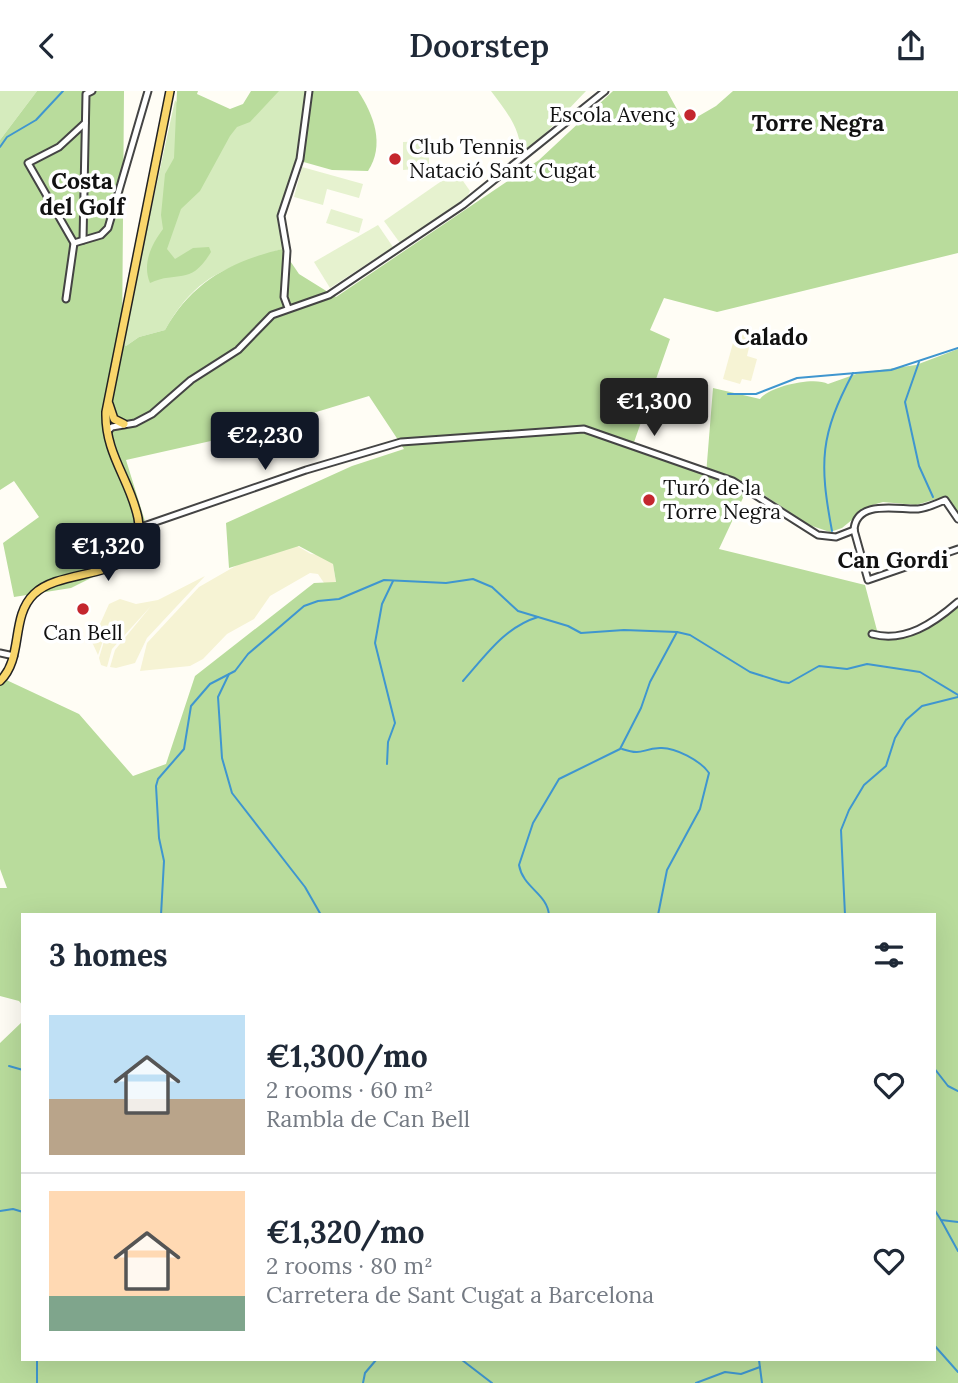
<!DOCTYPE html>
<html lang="en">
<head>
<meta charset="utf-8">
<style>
	body { margin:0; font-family:Lora,serif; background:#f2f2f3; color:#1f2937; height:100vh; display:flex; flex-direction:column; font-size:26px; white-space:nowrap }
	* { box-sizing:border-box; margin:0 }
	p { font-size:23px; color:#747a83 }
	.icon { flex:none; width:38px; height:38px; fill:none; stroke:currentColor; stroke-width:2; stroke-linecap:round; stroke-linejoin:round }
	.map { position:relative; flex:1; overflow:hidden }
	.sheet { position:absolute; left:21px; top:822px; width:915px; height:448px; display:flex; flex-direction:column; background:#fff; border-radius:0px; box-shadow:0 7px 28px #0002 }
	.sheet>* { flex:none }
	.price { position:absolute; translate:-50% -60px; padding:0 16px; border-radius:7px; background:#111827; color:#fff; font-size:23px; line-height:46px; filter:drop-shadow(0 2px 4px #0008) }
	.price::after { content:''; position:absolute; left:50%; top:42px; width:21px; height:16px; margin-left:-10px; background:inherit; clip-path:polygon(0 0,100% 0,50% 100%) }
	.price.on { background:#222; color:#fff }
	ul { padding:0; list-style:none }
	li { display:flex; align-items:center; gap:21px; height:175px; padding:0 28px }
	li+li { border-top:2px solid #e0e1e3 }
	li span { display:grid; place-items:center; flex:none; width:196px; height:140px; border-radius:0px; color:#555 }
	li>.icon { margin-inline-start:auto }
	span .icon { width:84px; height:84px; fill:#fffc; stroke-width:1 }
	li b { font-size:30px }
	h2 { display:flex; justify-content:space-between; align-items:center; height:84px; padding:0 28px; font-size:30px }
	header { display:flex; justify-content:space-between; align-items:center; height:91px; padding:0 28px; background:#fff; font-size:32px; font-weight:600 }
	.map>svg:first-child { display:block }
	.farmland { fill:#f6f3d4 }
	.green { fill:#d5ebbd }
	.forest { fill:#b9dc9c }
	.pitch { fill:#e6f2cf }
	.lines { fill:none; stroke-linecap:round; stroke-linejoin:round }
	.stream { stroke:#3f96cf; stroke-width:2 }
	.minor-casing { stroke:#444; stroke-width:9 }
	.major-casing { stroke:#222; stroke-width:10 }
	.minor { stroke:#fff; stroke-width:5 }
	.major { stroke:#f9d66b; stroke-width:7 }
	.poi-dot { fill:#c4262e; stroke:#fff; stroke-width:2.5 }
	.labels { text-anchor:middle; stroke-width:7; stroke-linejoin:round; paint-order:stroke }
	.poi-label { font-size:21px; fill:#111; stroke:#fff; text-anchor:start }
	.neighbourhood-label { font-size:23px; font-weight:bold; fill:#111; stroke:#fff }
</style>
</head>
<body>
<header><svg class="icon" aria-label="back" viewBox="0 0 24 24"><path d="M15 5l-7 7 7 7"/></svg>Doorstep<svg class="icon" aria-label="share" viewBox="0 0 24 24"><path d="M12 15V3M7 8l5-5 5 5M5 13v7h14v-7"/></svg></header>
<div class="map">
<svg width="958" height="1292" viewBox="0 0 958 1292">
	<rect width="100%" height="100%" fill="#fffdf5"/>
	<g class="farmland">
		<polygon points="736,241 752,244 747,265 757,268 751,290 742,288 740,293 723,288"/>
		<polygon points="294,453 311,463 321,464 333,473 336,492 326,495 318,483 310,482 270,505 254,528 227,543 203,568 190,575 140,580 147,552 199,496 246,469"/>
		<polygon points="205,485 147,547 135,572 116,577 110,576 115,559 151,515 112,558 107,576 101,574 99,567 111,527 98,564 92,551 109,513 120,508 136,513 158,509"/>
	</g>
	<g class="green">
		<polygon points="0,0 37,0 0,49"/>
		<path d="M273,0H309L300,68L281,125L287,160L282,158C225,177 196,184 165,239L139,246L126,255L122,253L175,9L186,25L218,38Z"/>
		<path d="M491,0H586L521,68C522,39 508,23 491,0Z"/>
	</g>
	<g class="forest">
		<path d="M37,0H124L122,252L126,255L139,246L165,239C192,191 230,171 282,158L299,183L336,206L539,69L613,0H667L685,33L716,15L733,0H958V162L717,221L664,207L650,239L670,248L632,357L706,384L713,297L760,308C768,296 814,285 828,293L859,282L916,274L958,258V423L943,406L916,414L883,411L869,415L842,437L830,441L809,434L749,394L719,458L865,494L879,547C908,554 936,534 958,516V1292H0V952L23,930V1269H934V824H23V915L19,910L0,905V797H7L0,778V586L79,623L133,685L166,673L195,585L314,492L336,491L333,473L299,455L229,477L226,432L352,375L404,358L369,305L251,341L126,369L153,456L71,497L14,506L3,452L39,426L14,390L0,399V49Z"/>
		<path d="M177,0H198L197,3L230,18L243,13L251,0H279L250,31L237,36L230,45L200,100L181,118L167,158L175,168L193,157L209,156L211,161C190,196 178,179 150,192C142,173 151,154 163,138L161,124L165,83L174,67Z"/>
		<path d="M309,0H358C374,24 385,54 368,80L332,79L300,70Z"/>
	</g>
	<g class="pitch">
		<polygon points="429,50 429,77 403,79 403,51"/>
		<polygon points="302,76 363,93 359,107 327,98 323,114 294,106"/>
		<polygon points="456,80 470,100 467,106 400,152 384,130"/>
		<polygon points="331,118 363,128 359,142 326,132"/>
		<polygon points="378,134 393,156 330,197 314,171"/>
	</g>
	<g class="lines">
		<g class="stream">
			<polyline points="0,56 7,46 36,29 63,0"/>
			<polyline points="919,271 905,311 919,375 933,406"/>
			<polyline points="728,303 756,303 797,287 891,279 958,257"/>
			<path d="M832,440C819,371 820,344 853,282"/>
			<polyline points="229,583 218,606 222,667 232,702 305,796 321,824"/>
			<path d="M463,590C486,564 505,536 538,526"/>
			<path d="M622,658C644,665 640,658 660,657C675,656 701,670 709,682L700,718L667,779L658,824"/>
			<polyline points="387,673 388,651 395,632 375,552 382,513 393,490"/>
			<polyline points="161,824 164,770 159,747 156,695 158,688 184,658 191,615 210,593 235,580 248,563 304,515 318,510 339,508 384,489 446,492 473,488 492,496 518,520 568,535 581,542 624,539 677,541 690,544 750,581 782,591 789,592 819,575 847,578 867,573 920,581 958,604"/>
			<path d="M549,824C547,802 523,797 519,774L533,732L559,688L620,658L641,617L650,591L677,541"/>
			<polyline points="845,824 841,739 849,719 864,694 886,675 895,647 906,629 922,615 958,606"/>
			<polyline points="9,975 23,979"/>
			<polyline points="934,977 948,995 958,1000"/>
			<polyline points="934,1118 941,1129 958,1131"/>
			<polyline points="0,1120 13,1118 23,1121"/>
			<polyline points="941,1129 958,1160"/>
			<polyline points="934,1254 958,1281"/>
			<polyline points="462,1269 492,1292"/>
			<polyline points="759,1269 762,1292"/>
			<polyline points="37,1292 37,1269"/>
			<polyline points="363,1292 365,1282 376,1269"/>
			<polyline points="696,1292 725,1281 741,1283 760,1276"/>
		</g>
		<g class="minor-casing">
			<g id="minor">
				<polyline points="83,149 86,3 92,0"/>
				<polyline points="74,152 101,144 108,137 148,0"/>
				<polyline points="66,208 74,152 28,72 59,56 85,32"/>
				<polyline points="288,217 284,206 287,160 281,125 300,68 309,0"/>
				<polyline points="108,340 112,336 135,332 152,323 191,289 238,259 272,224 329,204 463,114 605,0"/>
				<polyline points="138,437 306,379 401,351 584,338 733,390 818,444 836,446 854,439"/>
				<polyline points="854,439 868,489 958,458"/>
				<path d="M854,439C856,408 898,419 918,418C927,417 936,413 945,409L958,428"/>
				<path d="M872,543C905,552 934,532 958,511"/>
				<polyline points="0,562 14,565"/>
			</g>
		</g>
		<g class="major-casing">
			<g id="major">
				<polyline points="109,313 114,328 124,333"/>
				<path d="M0,590C24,567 10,526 34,503C65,473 150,494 138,427C130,388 105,364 106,321L170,0"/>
			</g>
		</g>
		<use href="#minor" class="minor"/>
		<use href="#major" class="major"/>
	</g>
	<g class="poi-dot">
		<circle cx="690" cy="24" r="7"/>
		<circle cx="395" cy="68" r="7"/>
		<circle cx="649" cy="409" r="7"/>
		<circle cx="83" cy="518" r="7"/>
	</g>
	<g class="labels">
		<g class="poi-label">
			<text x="676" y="31" text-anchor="end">Escola Avenç</text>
			<text x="409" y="63">Club Tennis<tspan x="409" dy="24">Natació Sant Cugat</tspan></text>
			<text x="663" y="404">Turó de la<tspan x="663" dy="24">Torre Negra</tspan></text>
			<text x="83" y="549" text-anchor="middle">Can Bell</text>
		</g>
		<g class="neighbourhood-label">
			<text x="818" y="40">Torre Negra</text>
			<text x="82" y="98">Costa<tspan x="82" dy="26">del Golf</tspan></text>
			<text x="771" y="254">Calado</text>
			<text x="893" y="477">Can Gordi</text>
		</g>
	</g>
</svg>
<b class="price on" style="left:654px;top:347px">€1,300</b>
<b class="price" style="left:265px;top:381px">€2,230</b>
<b class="price" style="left:108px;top:492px">€1,320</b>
<section class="sheet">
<h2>3 homes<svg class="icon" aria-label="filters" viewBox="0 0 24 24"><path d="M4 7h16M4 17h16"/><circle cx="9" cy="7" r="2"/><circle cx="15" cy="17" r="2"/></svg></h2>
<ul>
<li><span style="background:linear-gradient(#bfe0f5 60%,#b9a48a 0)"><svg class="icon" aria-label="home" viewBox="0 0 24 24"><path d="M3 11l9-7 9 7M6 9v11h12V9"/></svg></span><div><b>€1,300/mo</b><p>2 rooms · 60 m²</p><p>Rambla de Can Bell</p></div><svg class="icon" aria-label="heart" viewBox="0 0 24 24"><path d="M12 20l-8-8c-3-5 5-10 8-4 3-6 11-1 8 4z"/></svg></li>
<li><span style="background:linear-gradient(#ffd9b3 75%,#7fa58c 0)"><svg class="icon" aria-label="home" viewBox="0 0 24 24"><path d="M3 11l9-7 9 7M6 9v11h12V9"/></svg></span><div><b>€1,320/mo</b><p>2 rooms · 80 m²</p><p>Carretera de Sant Cugat a Barcelona</p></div><svg class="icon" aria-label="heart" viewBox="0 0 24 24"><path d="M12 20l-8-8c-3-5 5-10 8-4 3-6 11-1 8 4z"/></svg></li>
</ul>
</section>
</div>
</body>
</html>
